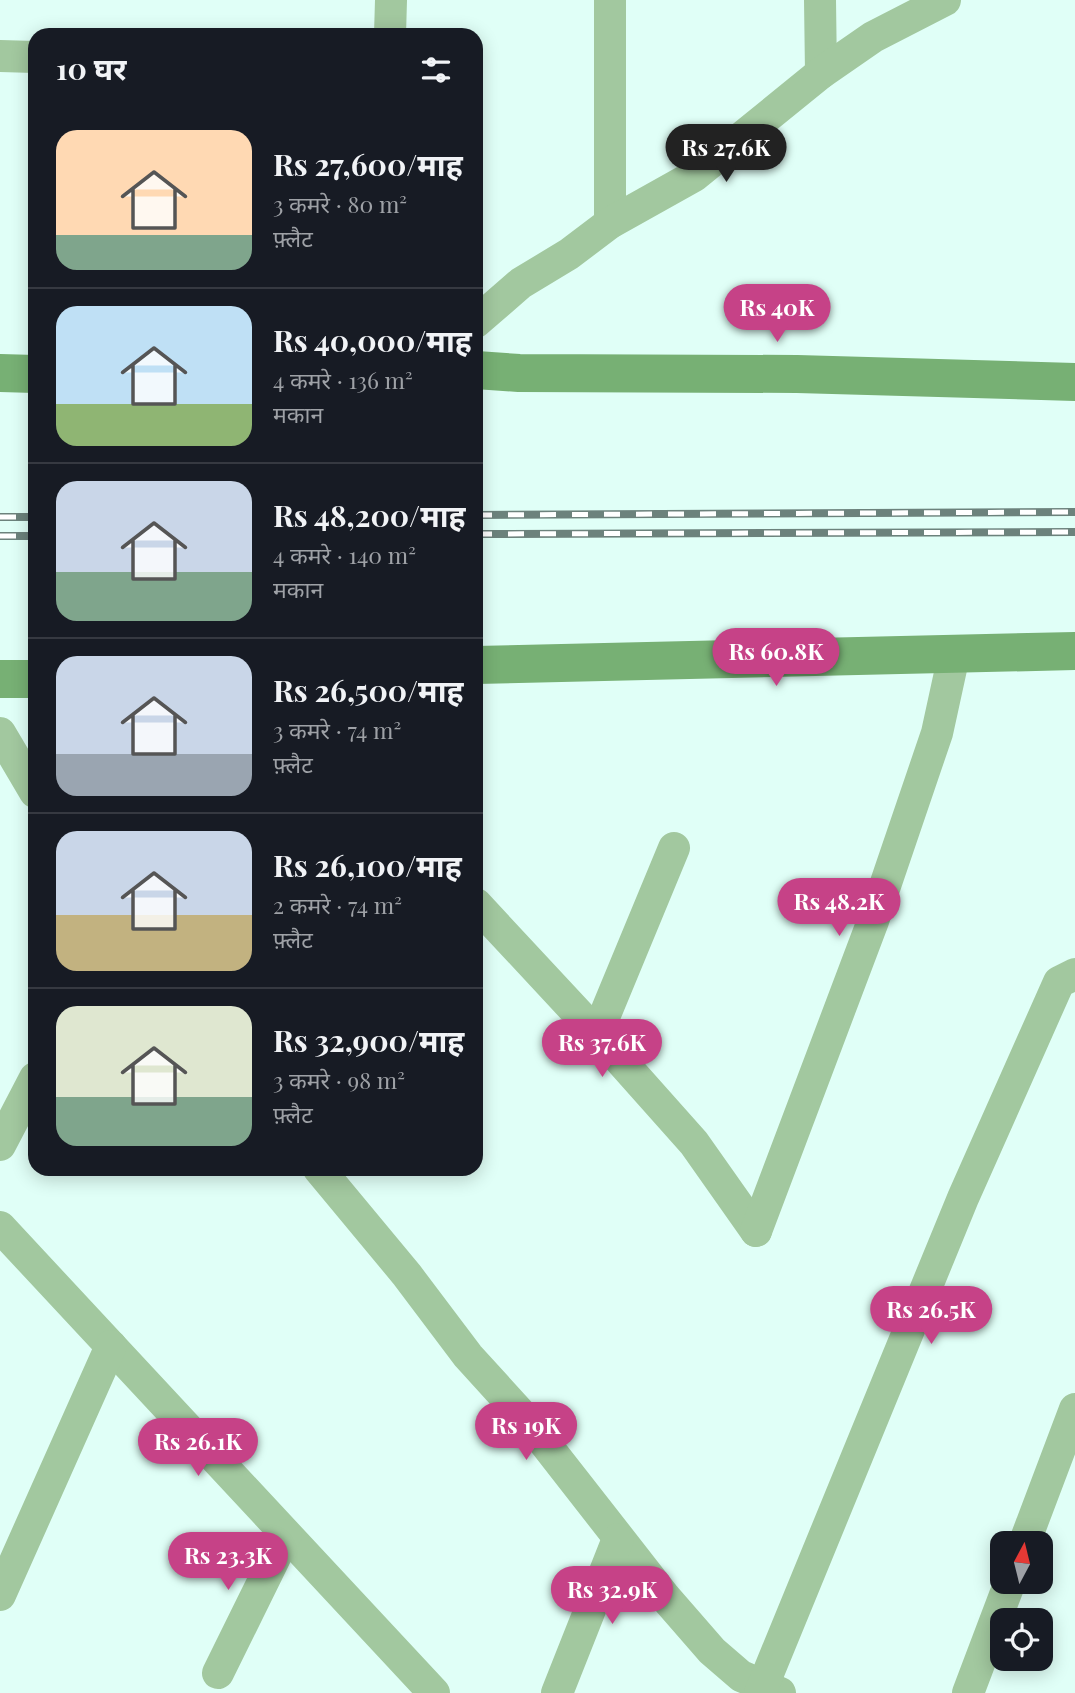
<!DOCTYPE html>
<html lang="hi">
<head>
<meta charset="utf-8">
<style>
	body { margin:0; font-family:"Playfair Display","Noto Sans Devanagari",serif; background:#242831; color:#f1f3f6; height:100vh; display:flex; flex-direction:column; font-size:26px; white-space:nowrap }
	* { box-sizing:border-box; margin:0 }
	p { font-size:23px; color:#9ea1a6 }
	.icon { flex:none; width:38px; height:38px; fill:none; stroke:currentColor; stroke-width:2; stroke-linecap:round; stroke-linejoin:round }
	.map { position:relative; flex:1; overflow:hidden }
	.panel { position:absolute; left:28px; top:28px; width:455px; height:1148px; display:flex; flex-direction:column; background:#171b24; border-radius:21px; box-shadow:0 4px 18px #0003 }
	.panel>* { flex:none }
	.needle { width:46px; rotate:7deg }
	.tools { position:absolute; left:990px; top:1531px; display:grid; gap:14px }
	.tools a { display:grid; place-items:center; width:63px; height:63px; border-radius:14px; background:#171b24; box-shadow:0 4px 18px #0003; font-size:35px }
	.price { position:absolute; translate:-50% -60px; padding:0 16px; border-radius:24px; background:#c64287; color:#fff; font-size:23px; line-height:46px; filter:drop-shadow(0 2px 4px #0008) }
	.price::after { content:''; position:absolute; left:50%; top:42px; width:21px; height:16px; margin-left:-10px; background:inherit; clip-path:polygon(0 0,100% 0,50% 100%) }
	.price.active { background:#222; color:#fff }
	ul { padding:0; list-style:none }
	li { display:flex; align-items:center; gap:21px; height:175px; padding:0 28px }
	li+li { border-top:2px solid #363941 }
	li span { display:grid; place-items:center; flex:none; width:196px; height:140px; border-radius:21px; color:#555 }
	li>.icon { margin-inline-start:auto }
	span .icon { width:84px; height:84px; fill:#fffc; stroke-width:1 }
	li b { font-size:30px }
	h2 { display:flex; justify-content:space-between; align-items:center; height:84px; padding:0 28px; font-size:30px }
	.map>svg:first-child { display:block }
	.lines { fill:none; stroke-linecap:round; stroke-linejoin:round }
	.street { stroke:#a2c89f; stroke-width:32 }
	.secondary { stroke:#77b074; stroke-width:38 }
	.rail-casing { stroke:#6c827c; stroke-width:8 }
	.rail { stroke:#fff; stroke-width:5; stroke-dasharray:16; stroke-linecap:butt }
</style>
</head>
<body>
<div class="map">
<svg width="1075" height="1693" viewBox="0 0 1075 1693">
	<rect width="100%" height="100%" fill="#e0fff7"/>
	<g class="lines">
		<g class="street">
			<polyline points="610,0 610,223"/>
			<polyline points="820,0 821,73"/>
			<polyline points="390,35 391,0"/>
			<polyline points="0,56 35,57"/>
			<polyline points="476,322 521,283 569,254 610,223 694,176 821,73 873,37 945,0"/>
			<polyline points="0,733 35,792"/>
			<polyline points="476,904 597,1034 694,1143 756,1231"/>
			<polyline points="597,1034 674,848"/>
			<polyline points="0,1145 35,1078"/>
			<polyline points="319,1169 407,1275 468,1356 529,1423 665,1597 712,1651 741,1676 780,1693"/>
			<polyline points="0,1227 434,1693"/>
			<polyline points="756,1231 873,921 937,733 954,655"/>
			<polyline points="1024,1544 1075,1409"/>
			<polyline points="0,1595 111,1346"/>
			<polyline points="218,1673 286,1535"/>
			<polyline points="557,1693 618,1539"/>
			<polyline points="760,1693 963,1198 1059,982 1075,974"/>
			<polyline points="968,1693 1010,1582"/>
		</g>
		<g class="secondary">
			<polyline points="476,370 519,373 797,374 1075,382"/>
			<polyline points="0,373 35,374"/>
			<polyline points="476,665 1075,651"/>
			<polyline points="0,679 35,679"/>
		</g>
		<g class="rail-casing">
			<g id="rail">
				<polyline points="476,515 1075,512"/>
				<polyline points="0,517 35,517"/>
				<polyline points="476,534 1075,532"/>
				<polyline points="0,536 35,536"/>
			</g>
		</g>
		<use href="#rail" class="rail"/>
	</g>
</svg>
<div class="tools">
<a><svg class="needle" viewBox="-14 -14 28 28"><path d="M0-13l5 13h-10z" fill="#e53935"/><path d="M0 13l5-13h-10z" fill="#9ea1a6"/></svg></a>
<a><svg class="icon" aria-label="locate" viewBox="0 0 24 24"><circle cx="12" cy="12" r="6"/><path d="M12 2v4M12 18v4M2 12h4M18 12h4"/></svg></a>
</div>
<b class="price active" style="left:726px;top:184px">Rs 27.6K</b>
<b class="price" style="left:777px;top:344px">Rs 40K</b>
<b class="price" style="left:776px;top:688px">Rs 60.8K</b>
<b class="price" style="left:839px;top:938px">Rs 48.2K</b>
<b class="price" style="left:602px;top:1079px">Rs 37.6K</b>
<b class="price" style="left:931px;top:1346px">Rs 26.5K</b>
<b class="price" style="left:526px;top:1462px">Rs 19K</b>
<b class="price" style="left:198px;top:1478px">Rs 26.1K</b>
<b class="price" style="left:228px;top:1592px">Rs 23.3K</b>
<b class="price" style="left:612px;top:1626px">Rs 32.9K</b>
<section class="panel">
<h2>10 घर<svg class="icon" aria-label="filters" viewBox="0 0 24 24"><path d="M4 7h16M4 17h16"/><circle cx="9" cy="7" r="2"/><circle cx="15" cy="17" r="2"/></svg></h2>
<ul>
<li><span style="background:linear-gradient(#ffd9b3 75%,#7fa58c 0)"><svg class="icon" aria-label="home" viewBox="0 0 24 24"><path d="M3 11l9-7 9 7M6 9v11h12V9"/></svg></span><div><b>Rs 27,600/माह</b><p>3 कमरे · 80 m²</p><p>फ़्लैट</p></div></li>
<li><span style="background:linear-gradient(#bfe0f5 70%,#8fb573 0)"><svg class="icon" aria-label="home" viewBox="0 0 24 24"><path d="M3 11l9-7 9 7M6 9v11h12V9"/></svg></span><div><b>Rs 40,000/माह</b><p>4 कमरे · 136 m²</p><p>मकान</p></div></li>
<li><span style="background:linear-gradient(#c9d6e8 65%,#7fa58c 0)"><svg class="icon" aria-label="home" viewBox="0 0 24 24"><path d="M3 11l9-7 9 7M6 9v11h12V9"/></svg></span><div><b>Rs 48,200/माह</b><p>4 कमरे · 140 m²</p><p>मकान</p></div></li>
<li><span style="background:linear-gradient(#c9d6e8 70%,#9aa5b1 0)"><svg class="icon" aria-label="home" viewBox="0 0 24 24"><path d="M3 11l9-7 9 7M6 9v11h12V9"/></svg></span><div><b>Rs 26,500/माह</b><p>3 कमरे · 74 m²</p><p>फ़्लैट</p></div></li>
<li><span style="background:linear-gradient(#c9d6e8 60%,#c2b280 0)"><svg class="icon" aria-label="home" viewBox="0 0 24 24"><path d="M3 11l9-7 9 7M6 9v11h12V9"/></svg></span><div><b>Rs 26,100/माह</b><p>2 कमरे · 74 m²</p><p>फ़्लैट</p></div></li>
<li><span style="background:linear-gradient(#dfe7d0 65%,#7fa58c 0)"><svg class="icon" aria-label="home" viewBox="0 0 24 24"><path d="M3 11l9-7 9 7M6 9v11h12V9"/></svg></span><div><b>Rs 32,900/माह</b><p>3 कमरे · 98 m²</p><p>फ़्लैट</p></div></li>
</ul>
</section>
</div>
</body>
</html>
